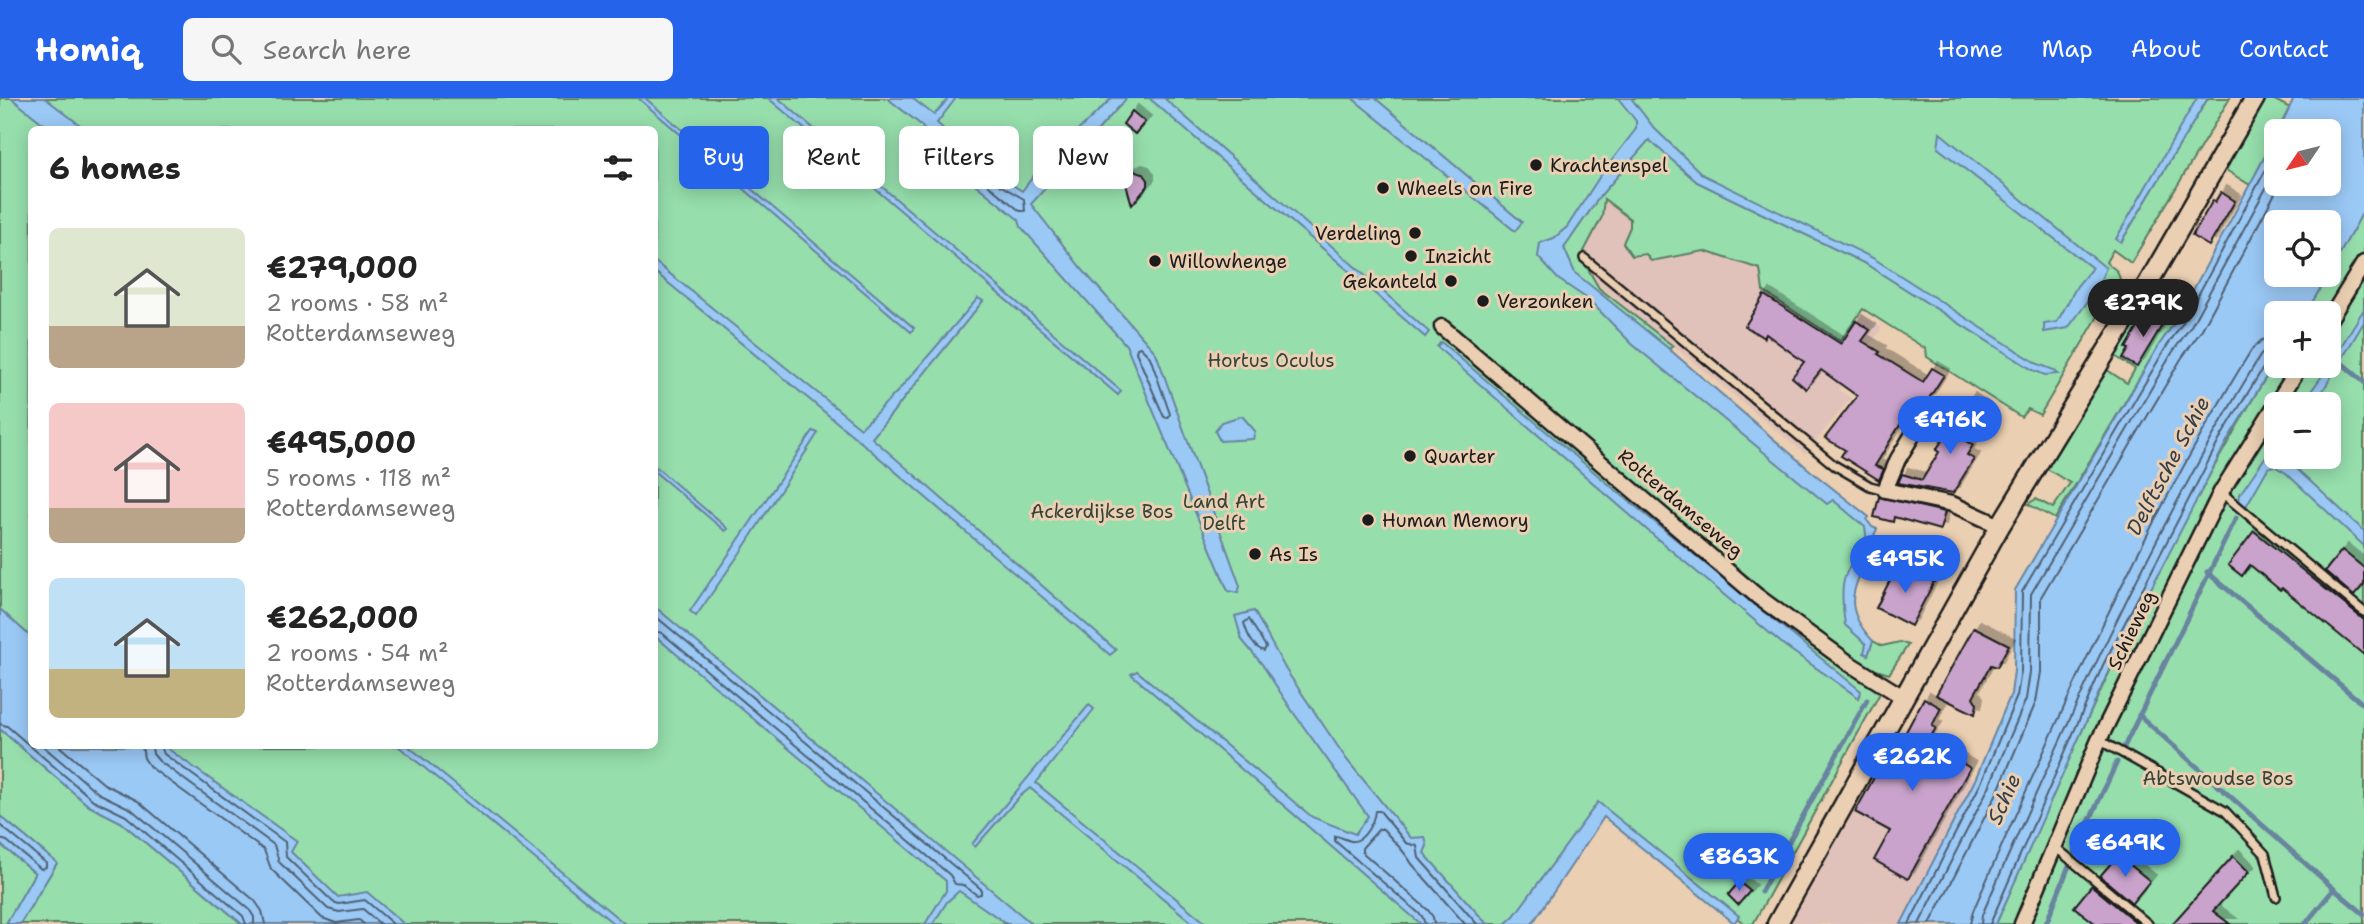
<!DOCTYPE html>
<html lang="en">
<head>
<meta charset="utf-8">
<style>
	body { margin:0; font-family:"Shantell Sans",sans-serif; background:#f6f6f6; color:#222; height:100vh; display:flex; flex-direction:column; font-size:26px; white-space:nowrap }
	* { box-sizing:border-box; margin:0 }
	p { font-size:23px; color:#767676 }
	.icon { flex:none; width:38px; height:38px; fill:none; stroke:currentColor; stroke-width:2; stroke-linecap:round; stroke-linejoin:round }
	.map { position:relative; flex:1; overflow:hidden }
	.sheet { position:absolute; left:28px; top:28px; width:630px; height:623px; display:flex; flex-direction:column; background:#fff; border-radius:10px; box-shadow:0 4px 18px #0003 }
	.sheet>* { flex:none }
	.hud { position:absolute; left:679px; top:28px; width:665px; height:63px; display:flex; gap:14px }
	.needle { width:46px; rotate:235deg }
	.controls { position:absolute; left:2264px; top:21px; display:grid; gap:14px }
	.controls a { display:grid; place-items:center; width:77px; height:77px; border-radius:10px; background:#fff; box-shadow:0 4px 18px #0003; font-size:35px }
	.price { position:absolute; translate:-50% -60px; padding:0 16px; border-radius:24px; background:#2563eb; color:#fff; font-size:23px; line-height:46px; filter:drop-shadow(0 2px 4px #0008) }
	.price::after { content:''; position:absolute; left:50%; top:42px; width:21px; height:16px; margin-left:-10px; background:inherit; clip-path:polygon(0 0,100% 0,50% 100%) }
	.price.active { background:#222; color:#fff }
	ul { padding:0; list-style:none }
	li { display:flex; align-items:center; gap:21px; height:175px; padding:0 21px }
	li span { display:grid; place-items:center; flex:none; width:196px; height:140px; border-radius:10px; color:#555 }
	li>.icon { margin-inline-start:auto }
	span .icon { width:84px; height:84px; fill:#fffc; stroke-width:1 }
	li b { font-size:30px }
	h2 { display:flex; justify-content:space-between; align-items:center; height:84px; padding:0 21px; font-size:30px }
	.pill { padding:0 24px; border-radius:10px; background:#fff; box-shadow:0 4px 18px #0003; font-size:24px; line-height:63px }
	.pill.active { background:#2563eb; color:#fff }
	header { display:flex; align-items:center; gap:42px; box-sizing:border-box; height:98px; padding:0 35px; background:#2563eb; color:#fff }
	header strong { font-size:33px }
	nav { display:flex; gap:38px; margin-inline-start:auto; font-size:24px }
	.search { width:490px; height:63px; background:#f6f6f6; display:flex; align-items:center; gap:18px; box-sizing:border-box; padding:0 24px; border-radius:10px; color:#767676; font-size:26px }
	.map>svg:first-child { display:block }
	.built { fill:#e0c2ba }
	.green { fill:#96deac; stroke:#597d64; stroke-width:2; fill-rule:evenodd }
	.water { fill:#9bc9f6; stroke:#68849f; stroke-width:2 }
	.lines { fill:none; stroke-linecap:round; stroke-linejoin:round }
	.shore { stroke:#4f6173; stroke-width:2 }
	.stream { stroke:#68849f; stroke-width:5 }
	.building { fill:#c9a3cb; stroke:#1c1c1c; stroke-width:2; filter:url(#shadow) }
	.service-casing { stroke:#1c1c1c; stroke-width:12 }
	.minor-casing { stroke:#1c1c1c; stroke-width:19 }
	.tertiary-casing { stroke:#1c1c1c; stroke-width:23 }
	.service { stroke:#eacfb2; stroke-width:7 }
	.minor { stroke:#eacfb2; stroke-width:14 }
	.tertiary { stroke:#eacfb2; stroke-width:18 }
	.poi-dot { fill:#1c1c1c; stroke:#eacfb2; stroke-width:2.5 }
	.labels { text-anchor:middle; stroke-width:6; stroke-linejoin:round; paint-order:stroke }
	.poi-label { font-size:19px; fill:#1c1c1c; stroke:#eacfb2; text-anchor:start }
	.park-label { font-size:19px; fill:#344339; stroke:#eacfb2 }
	.street-label { font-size:19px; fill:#1c1c1c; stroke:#eacfb2 }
	.water-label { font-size:21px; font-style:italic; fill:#353f48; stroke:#eacfb2 }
</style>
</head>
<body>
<header>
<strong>Homiq</strong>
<div class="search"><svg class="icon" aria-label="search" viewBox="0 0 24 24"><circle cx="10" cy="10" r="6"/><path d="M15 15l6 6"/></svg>Search here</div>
<nav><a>Home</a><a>Map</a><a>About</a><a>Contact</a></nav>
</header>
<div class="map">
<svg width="2364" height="826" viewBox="0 0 2364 826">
	<defs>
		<filter id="shadow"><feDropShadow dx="6" dy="-6" stdDeviation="0" flood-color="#0004"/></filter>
	</defs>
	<rect width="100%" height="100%" fill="#eacfb2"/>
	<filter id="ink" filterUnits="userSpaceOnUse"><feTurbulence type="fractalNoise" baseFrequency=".0143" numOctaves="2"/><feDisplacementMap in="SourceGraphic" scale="14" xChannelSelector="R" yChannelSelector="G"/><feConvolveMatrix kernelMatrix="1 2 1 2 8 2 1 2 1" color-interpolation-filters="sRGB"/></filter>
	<g filter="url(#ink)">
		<g class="built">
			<polygon points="1624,74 1783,167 1882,230 1838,292 1851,300 1805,356 1572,165 1579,141"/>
			<polygon points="1898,638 1975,682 1901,826 1788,826"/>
		</g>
		<g class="green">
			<polygon points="0,0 2203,0 2121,144 2208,0 2230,0 2131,165 2113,152 2106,164 2117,173 2120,181 2040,317 2028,311 2021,319 1927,259 1926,251 1863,211 1840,243 1763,193 1760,171 1704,153 1651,163 1646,156 1632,158 1623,145 1630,129 1630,121 1604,101 1602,119 1581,159 1599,190 1673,248 1669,251 1574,175 1564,150 1600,98 1649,41 1697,84 1866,166 2033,272 2039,271 1869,162 1701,80 1645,34 1551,156 1872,433 1867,444 1869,452 1864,450 1850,482 1849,520 1870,545 1868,557 1873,543 1882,548 1900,544 1908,547 1889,576 1870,570 1880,594 1879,597 1753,826 1746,826 1730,816 1602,712 1514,826 363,826 148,648 654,648 654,32 32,32 31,551 0,525"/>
			<polygon points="2265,0 2271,0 2290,10 2250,87 2226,72"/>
			<path d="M2364,112V826H1996C2080,633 2166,441 2277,261V268H2329V215H2306ZM2277,306H2329V359H2277Z"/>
			<polygon points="2152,205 2178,220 2159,247 2055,421 2028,406 2036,401 2053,410 2070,385 2047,371 2107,272 2127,285 2135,271 2115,258 2146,209"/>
			<polygon points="0,631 89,708 121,724 242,826 20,826 57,765 0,718"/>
			<polygon points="0,746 35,775 6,826 0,826"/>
		</g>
		<g class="water">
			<polygon points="11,0 45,0 85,31 50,31"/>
			<polygon points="638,0 645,0 914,230 911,234"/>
			<polygon points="768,0 778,0 1121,293 1118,297"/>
			<polygon points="887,0 912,0 934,17 949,0 956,0 937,25 985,69 1022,93 1042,67 1112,0 1127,0 1031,106 1081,170 1156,255 1240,488 1238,495 1228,493 1126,247 1021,129 1019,122 941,58 921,27"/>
			<polygon points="1149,0 1164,0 1429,234 1425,239"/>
			<polygon points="1352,0 1375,0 1522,124 1515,133"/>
			<polygon points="1618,0 1631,0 1654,30 1703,77 1873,160 2038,266 2054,272 2058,276 2045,277 2033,272 1866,166 1697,84 1649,42 1600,98 1564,150 1575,175 1669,251 1812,374 1869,419 1867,422 1872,429 1877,431 1870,446 1867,444 1865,429 1833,402 1827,406 1632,246 1589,202 1558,181 1538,159 1540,145 1554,140 1567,129 1602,75 1636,31 1636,23"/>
			<polygon points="2197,0 2208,0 2121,144 2116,141"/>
			<polygon points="2294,0 2364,0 2364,112 2329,175 2329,124 2277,124 2277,177 2328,177 2306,215 2277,215 2277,261 2228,341 2110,570 1996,826 1901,826 1975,682 2011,596 2014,573 2015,492 2159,247 2178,220 2277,36 2277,86 2329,86 2329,33 2278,33"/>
			<polygon points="1940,35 2106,170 2097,191 2068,230 2044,234 2044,226 2057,224 2077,188 2092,170 1938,50"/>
			<polygon points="654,163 861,330 898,293 978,200 983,203 872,340 1116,552 1110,557 862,345 655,174"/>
			<polygon points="2364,211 2364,224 2315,306 2302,306 2329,268"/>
			<polygon points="1441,244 1607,385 1861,593 1859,600 1785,548 1654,438 1437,249"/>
			<polygon points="1242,318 1255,333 1253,341 1220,343 1215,333 1221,324"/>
			<polygon points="813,333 818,335 740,455 696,518 690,513"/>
			<polygon points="2277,342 2277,359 2284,359 2364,433 2364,448 2286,375 2274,368 2268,370 2245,410 2239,404 2240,396"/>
			<polygon points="654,368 655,368 728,431 725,433 655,374"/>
			<path d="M1862,448L1871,453C1853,491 1841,509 1873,543L1868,557L1864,555L1866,546L1845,527C1840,490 1840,479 1862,448Z"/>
			<polygon points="654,508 1032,826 1007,826 959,793 947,804 933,826 925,826 946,793 946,783 655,538"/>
			<polygon points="0,511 31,539 32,648 164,648 297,743 291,754 338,799 367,794 404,826 242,826 121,724 89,708 0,631"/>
			<polygon points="1254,513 1286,572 1347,662 1411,740 1425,739 1427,748 1424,755 1486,825 1490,826 1421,826 1131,576 1137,573 1312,719 1355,736 1368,718 1293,614 1262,566 1242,542 1235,518"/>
			<polygon points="1089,607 1094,611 1036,685 1207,826 1194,826 1030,690 1019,699 975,749 972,746"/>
			<polygon points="398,648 408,648 625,826 614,826"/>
			<polygon points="1598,704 1739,818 1734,825 1604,719 1532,826 1505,826 1514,818"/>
			<polygon points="0,718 57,765 20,826 6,826 35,775 0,746"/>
		</g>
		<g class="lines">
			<g class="shore">
				<polygon points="991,82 1024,101 1025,113 1020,113 989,88 988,85"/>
				<polygon points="1140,249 1150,259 1170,316 1168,320 1164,319 1136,254 1137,250"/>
				<polyline points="654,517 950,765 981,791 981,796 977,797 963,787 955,786 950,777 662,535 654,533"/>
				<path d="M1249,521L1266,549L1264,553C1252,549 1247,536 1244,525Z"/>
				<polyline points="0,626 7,628 93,702 126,718 243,818 246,826"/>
				<polyline points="43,648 98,695 131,711 249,811 254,819 254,826"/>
				<polyline points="59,648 104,686 138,703 255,803 262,813 265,826"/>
				<polyline points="142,648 144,660 150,669 264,752 271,771 322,820 336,825 359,822 364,826"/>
				<polyline points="152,648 153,656 159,663 274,747 279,764 328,811 339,814 363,811 380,826"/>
				<polyline points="161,648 164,656 285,744 286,759 333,804 339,806 365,802 393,826"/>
				<polyline points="0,727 46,765 46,769 41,771 7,743 0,741"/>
				<path d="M1425,826L1422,818L1335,743V738C1341,738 1345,742 1351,743C1364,745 1374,723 1375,713H1380L1406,745L1417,748L1419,760L1477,826"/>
				<path d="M1434,826L1433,819L1428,812L1362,754V750L1379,731H1383C1393,743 1405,753 1412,766L1465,826"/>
				<polyline points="1909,826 1981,685 2017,598 2021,573 2022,494 2165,251 2184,223 2277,51"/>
				<polyline points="1919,826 1989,689 2026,601 2030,574 2031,496 2172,255 2191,228 2277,70"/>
				<polyline points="1930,826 1998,693 2036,604 2041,574 2041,499 2181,261 2201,233 2280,86"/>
				<path d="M1970,826L1973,813C2057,622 2141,429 2252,251L2262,242L2277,239"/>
				<path d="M1981,826L1982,817C2066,626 2151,436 2260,258L2267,251L2277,250"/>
				<polyline points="1990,826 2103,567 2222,337 2268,262 2277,258"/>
			</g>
			<g class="stream">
				<polyline points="2336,260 2364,284"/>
				<polyline points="2207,474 2364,607"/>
				<polyline points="2139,617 2334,791 2305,826"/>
				<polyline points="2123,651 2236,420"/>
				<polyline points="2334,791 2364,816"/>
				<polyline points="1761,794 1867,602"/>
				<polyline points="2046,826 2072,760 2117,664"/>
			</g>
		</g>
		<g class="building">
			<polygon points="1132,13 1145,24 1135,36 1123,26"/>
			<polygon points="1136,73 1143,75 1148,82 1148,88 1132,107 1125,83 1129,76"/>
			<polygon points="2221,94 2235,103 2209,148 2192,138 2213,102 2215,104"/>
			<polygon points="1764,197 1841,246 1856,223 1870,232 1862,243 1880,254 1878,256 1923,284 1932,270 1944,277 1928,302 1923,304 1916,313 1911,310 1893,338 1875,368 1884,371 1879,382 1841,358 1845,352 1825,340 1857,298 1821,272 1806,291 1792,279 1804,264 1766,236 1764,240 1745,228"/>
			<polygon points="2147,214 2164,224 2137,269 2123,261 2129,251 2126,250"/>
			<polygon points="1969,301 1982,310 1962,341 1973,347 1967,357 1974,361 1953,395 1898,385 1902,376 1922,382 1939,354 1936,352"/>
			<polygon points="1879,399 1945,414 1940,432 1894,419 1893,424 1874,419"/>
			<polygon points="2254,433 2364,522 2364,557 2282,490 2280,492 2250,467 2242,478 2228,467"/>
			<polygon points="2342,452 2364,470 2364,486 2354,498 2325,473"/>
			<polygon points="1898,466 1934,484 1911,528 1876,510"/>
			<polygon points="1974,529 2009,547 1997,569 1991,567 1973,599 1977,606 1975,616 1936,597"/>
			<polygon points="1924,600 1941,610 1932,628 1936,630 1928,643 1970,670 1908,781 1874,762 1890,733 1855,714 1896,640 1901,643"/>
			<polygon points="2118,757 2150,783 2132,805 2100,778"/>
			<polygon points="2233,758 2249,774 2213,813 2230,826 2172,826"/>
			<polygon points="1739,784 1750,793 1738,807 1728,797"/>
			<polygon points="2091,788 2092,788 2138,826 2096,826 2074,809"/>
		</g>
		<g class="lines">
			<g class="service-casing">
				<g id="service">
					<polyline points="1584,160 1834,367 1870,388 1885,392"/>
					<polyline points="2282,295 2299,306"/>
					<polyline points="2221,394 2364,514"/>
					<polyline points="2099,642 2225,713 2265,756 2276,799"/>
					<polyline points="2054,748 2148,826"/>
				</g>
			</g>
			<g class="minor-casing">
				<g id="minor">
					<polyline points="2329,222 2364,165"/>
					<polyline points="1442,229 1757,498 1850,566 1903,599"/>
					<polyline points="1928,312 1898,361 1885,392 1952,406 2000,428"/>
					<polyline points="2022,826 2099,642 2221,394 2300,268"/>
				</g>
			</g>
			<g class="tertiary-casing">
				<polyline id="tertiary" points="1777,826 2000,428 2147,187 2255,0"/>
			</g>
			<use href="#service" class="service"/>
			<use href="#minor" class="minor"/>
			<use href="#tertiary" class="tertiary"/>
		</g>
	</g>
	<g class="poi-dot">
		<circle cx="1536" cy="67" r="7"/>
		<circle cx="1383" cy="90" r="7"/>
		<circle cx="1415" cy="135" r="7"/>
		<circle cx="1411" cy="158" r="7"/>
		<circle cx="1155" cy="163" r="7"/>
		<circle cx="1451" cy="183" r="7"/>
		<circle cx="1483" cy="203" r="7"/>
		<circle cx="1410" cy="358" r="7"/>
		<circle cx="1368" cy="422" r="7"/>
		<circle cx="1255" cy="456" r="7"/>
	</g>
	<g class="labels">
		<g class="poi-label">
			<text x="1550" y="74">Krachtenspel</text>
			<text x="1397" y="97">Wheels on Fire</text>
			<text x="1401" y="142" text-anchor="end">Verdeling</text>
			<text x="1425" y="165">Inzicht</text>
			<text x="1169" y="170">Willowhenge</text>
			<text x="1437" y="190" text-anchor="end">Gekanteld</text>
			<text x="1497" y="210">Verzonken</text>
			<text x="1424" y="365">Quarter</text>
			<text x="1382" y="429">Human Memory</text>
			<text x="1269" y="463">As Is</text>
		</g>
		<g class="park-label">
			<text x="1271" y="269">Hortus Oculus</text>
			<text x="1224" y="410">Land Art<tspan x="1224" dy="22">Delft</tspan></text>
			<text x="1102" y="420">Ackerdijkse Bos</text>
			<text x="2218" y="687">Abtswoudse Bos</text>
		</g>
		<g class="street-label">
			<text transform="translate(1681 405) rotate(40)" y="7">Rotterdamseweg</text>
			<text transform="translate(2131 532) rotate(-64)" y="7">Schieweg</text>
		</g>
		<g class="water-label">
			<text transform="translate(2168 368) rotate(-62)" y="7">Delftsche Schie</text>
			<text transform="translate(2004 701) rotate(-66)" y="7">Schie</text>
		</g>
	</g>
</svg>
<div class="controls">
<a><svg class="needle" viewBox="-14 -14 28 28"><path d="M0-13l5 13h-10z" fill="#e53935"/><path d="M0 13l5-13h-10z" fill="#767676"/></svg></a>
<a><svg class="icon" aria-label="locate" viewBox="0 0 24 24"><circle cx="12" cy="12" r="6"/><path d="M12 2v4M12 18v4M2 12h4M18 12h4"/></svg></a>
<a>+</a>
<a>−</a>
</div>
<b class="price active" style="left:2143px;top:241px">€279K</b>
<b class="price" style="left:1950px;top:358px">€416K</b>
<b class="price" style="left:1905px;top:497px">€495K</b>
<b class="price" style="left:1912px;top:695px">€262K</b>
<b class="price" style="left:2125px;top:781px">€649K</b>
<b class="price" style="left:1739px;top:795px">€863K</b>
<div class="hud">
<a class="pill active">Buy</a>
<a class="pill">Rent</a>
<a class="pill">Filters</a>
<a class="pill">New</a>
</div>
<section class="sheet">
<h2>6 homes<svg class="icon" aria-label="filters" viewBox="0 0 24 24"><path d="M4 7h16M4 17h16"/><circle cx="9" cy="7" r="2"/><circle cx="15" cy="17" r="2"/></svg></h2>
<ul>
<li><span style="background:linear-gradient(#dfe7d0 70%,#b9a48a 0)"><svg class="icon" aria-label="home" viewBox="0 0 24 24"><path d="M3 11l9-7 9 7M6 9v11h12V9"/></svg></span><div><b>€279,000</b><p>2 rooms · 58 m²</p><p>Rotterdamseweg</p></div></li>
<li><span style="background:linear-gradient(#f6c9c9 75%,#b9a48a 0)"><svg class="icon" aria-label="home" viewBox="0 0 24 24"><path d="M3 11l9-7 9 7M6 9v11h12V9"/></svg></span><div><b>€495,000</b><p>5 rooms · 118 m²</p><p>Rotterdamseweg</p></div></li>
<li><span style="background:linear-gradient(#bfe0f5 65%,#c2b280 0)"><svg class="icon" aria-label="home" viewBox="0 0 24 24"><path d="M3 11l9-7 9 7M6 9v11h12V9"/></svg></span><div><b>€262,000</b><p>2 rooms · 54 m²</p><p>Rotterdamseweg</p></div></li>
</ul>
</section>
</div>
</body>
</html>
